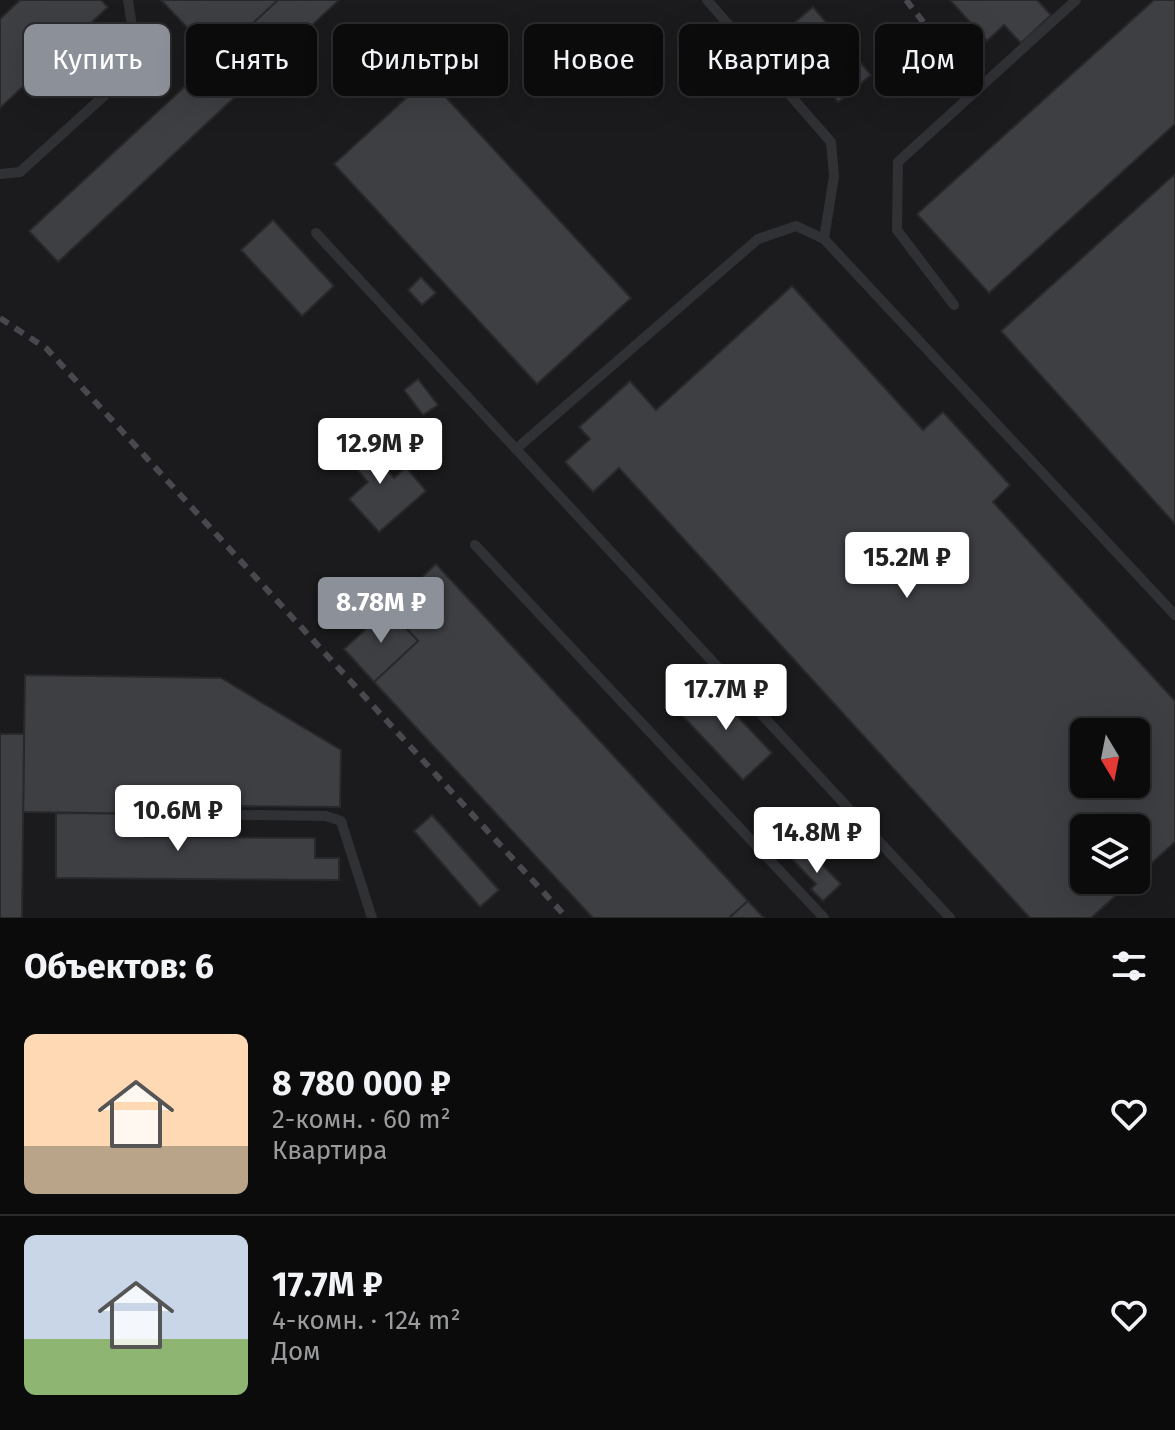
<!DOCTYPE html>
<html lang="ru">
<head>
<meta charset="utf-8">
<style>
	body { margin:0; font-family:"Fira Sans",sans-serif; background:#141415; color:#f1f3f6; height:100vh; display:flex; flex-direction:column; font-size:30px; white-space:nowrap }
	* { box-sizing:border-box; margin:0 }
	p { font-size:26px; color:#9a9b9d }
	.icon { flex:none; width:44px; height:44px; fill:none; stroke:currentColor; stroke-width:2; stroke-linecap:round; stroke-linejoin:round }
	.map { position:relative; height:918px; overflow:hidden }
	.sheet { display:flex; flex-direction:column; background:#0b0b0c; flex:1 }
	.sheet>* { flex:none }
	.guide { position:absolute; left:24px; top:24px; width:1128px; height:72px; display:flex; gap:16px }
	.needle { width:52px; rotate:170deg }
	.buttons { position:absolute; left:1070px; top:718px; display:grid; gap:16px }
	.buttons a { display:grid; place-items:center; width:80px; height:80px; border-radius:12px; background:#0b0b0c; box-shadow:0 8px 32px #0002,0 0 0 2px #2b2b2d; font-size:40px }
	.price { position:absolute; translate:-50% -68px; padding:0 18px; border-radius:8px; background:#fff; color:#222; font-size:26px; line-height:52px; filter:drop-shadow(0 2px 4px #0008) }
	.price::after { content:''; position:absolute; left:50%; top:48px; width:24px; height:18px; margin-left:-12px; background:inherit; clip-path:polygon(0 0,100% 0,50% 100%) }
	.price.selected { background:#8c9099; color:#fff }
	ul { padding:0; list-style:none }
	li { display:flex; align-items:center; gap:24px; height:200px; padding:0 24px }
	li+li { border-top:2px solid #2b2b2d }
	li span { display:grid; place-items:center; flex:none; width:224px; height:160px; border-radius:12px; color:#555 }
	li>.icon { margin-inline-start:auto }
	span .icon { width:96px; height:96px; fill:#fffc; stroke-width:1 }
	li b { font-size:34px }
	h2 { display:flex; justify-content:space-between; align-items:center; height:96px; padding:0 24px; font-size:34px }
	.tag { padding:0 28px; border-radius:12px; background:#0b0b0c; box-shadow:0 8px 32px #0002,0 0 0 2px #2b2b2d; font-size:28px; line-height:72px }
	.tag.selected { background:#8c9099; color:#fff }
	.map>svg:first-child { display:block }
	.built { fill:#1b1b1d; fill-rule:evenodd }
	.building { fill:#3e3f43; stroke:#29292c; stroke-width:2; fill-rule:evenodd }
	.lines { fill:none; stroke-linecap:round; stroke-linejoin:round }
	.lane { stroke:#303135; stroke-width:10 }
	.rail { stroke:#47494e; stroke-width:6; stroke-dasharray:10 8; stroke-linecap:butt }
</style>
</head>
<body>
<div class="map">
<svg width="1175" height="918" viewBox="0 0 1175 918">
	<rect width="100%" height="100%" fill="#0f0f10"/>
	<path class="built" d="M0,0H1175V918H0ZM1084,732H1136V784H1084ZM1084,828H1136V880H1084Z"/>
	<g class="building">
		<polygon points="20,0 101,0 108,7 0,108 0,19"/>
		<polygon points="161,0 278,0 216,58"/>
		<polygon points="278,0 339,0 58,262 29,231"/>
		<polygon points="950,0 1037,0 1051,15 1021,43 1004,25 987,41"/>
		<polygon points="1154,0 1175,0 1175,124 989,293 917,214"/>
		<polygon points="813,7 871,75 838,102 781,34"/>
		<polygon points="428,78 631,298 537,384 334,164"/>
		<polygon points="1175,174 1175,524 1001,331"/>
		<polygon points="273,220 334,286 302,316 241,250"/>
		<polygon points="421,277 436,293 422,305 408,290"/>
		<path d="M792,286L923,430L943,412L1010,485L993,502L1175,701V842L1136,877V828H1084V880H1133L1091,918H1030L619,468L593,492L565,462L590,439L579,427L630,381L656,410ZM1084,732H1136V784H1084Z"/>
		<polygon points="418,379 438,405 423,415 404,390"/>
		<polygon points="355,434 394,478 406,467 426,491 379,532 349,499 368,482 339,449"/>
		<polygon points="436,564 748,901 729,918 593,918 374,682 418,641 388,609"/>
		<polygon points="388,609 418,641 374,682 344,649"/>
		<polygon points="25,675 221,678 341,750 340,807 241,806 241,815 23,812"/>
		<polygon points="708,685 772,753 743,780 679,712"/>
		<polygon points="0,734 24,734 22,918 0,918"/>
		<polygon points="56,813 144,814 144,837 315,838 315,858 339,858 339,880 56,878"/>
		<polygon points="432,815 499,890 480,907 414,831"/>
		<polygon points="806,848 841,884 823,901 811,889 816,884 793,860"/>
		<polygon points="748,901 764,918 729,918"/>
	</g>
	<g class="lines">
		<g class="lane">
			<polyline points="707,0 831,142 834,176 824,239 1175,615"/>
			<polyline points="0,174 20,172 138,65 128,0"/>
			<polyline points="316,233 950,918"/>
			<polyline points="954,305 897,230 898,162 1076,0"/>
			<polyline points="516,449 758,239 796,226 824,239"/>
			<polyline points="475,545 824,918"/>
			<polyline points="244,815 326,816 341,821 372,918"/>
		</g>
		<g class="rail">
			<polyline points="906,0 968,79"/>
			<polyline points="0,318 47,349 567,918"/>
		</g>
	</g>
</svg>
<div class="buttons">
<a><svg class="needle" viewBox="-14 -14 28 28"><path d="M0-13l5 13h-10z" fill="#e53935"/><path d="M0 13l5-13h-10z" fill="#9a9b9d"/></svg></a>
<a><svg class="icon" aria-label="layers" viewBox="0 0 24 24"><path d="M12 4l9 5-9 5-9-5zM3 14l9 5 9-5"/></svg></a>
</div>
<b class="price" style="left:380px;top:486px">12.9M ₽</b>
<b class="price" style="left:907px;top:600px">15.2M ₽</b>
<b class="price selected" style="left:381px;top:645px">8.78M ₽</b>
<b class="price" style="left:726px;top:732px">17.7M ₽</b>
<b class="price" style="left:178px;top:853px">10.6M ₽</b>
<b class="price" style="left:817px;top:875px">14.8M ₽</b>
<div class="guide">
<a class="tag selected">Купить</a>
<a class="tag">Снять</a>
<a class="tag">Фильтры</a>
<a class="tag">Новое</a>
<a class="tag">Квартира</a>
<a class="tag">Дом</a>
</div>
</div>
<section class="sheet">
<h2>Объектов: 6<svg class="icon" aria-label="filters" viewBox="0 0 24 24"><path d="M4 7h16M4 17h16"/><circle cx="9" cy="7" r="2"/><circle cx="15" cy="17" r="2"/></svg></h2>
<ul>
<li><span style="background:linear-gradient(#ffd9b3 70%,#b9a48a 0)"><svg class="icon" aria-label="home" viewBox="0 0 24 24"><path d="M3 11l9-7 9 7M6 9v11h12V9"/></svg></span><div><b>8 780 000 ₽</b><p>2-комн. · 60 m²</p><p>Квартира</p></div><svg class="icon" aria-label="heart" viewBox="0 0 24 24"><path d="M12 20l-8-8c-3-5 5-10 8-4 3-6 11-1 8 4z"/></svg></li>
<li><span style="background:linear-gradient(#c9d6e8 65%,#8fb573 0)"><svg class="icon" aria-label="home" viewBox="0 0 24 24"><path d="M3 11l9-7 9 7M6 9v11h12V9"/></svg></span><div><b>17.7M ₽</b><p>4-комн. · 124 m²</p><p>Дом</p></div><svg class="icon" aria-label="heart" viewBox="0 0 24 24"><path d="M12 20l-8-8c-3-5 5-10 8-4 3-6 11-1 8 4z"/></svg></li>
</ul>
</section>
</body>
</html>
